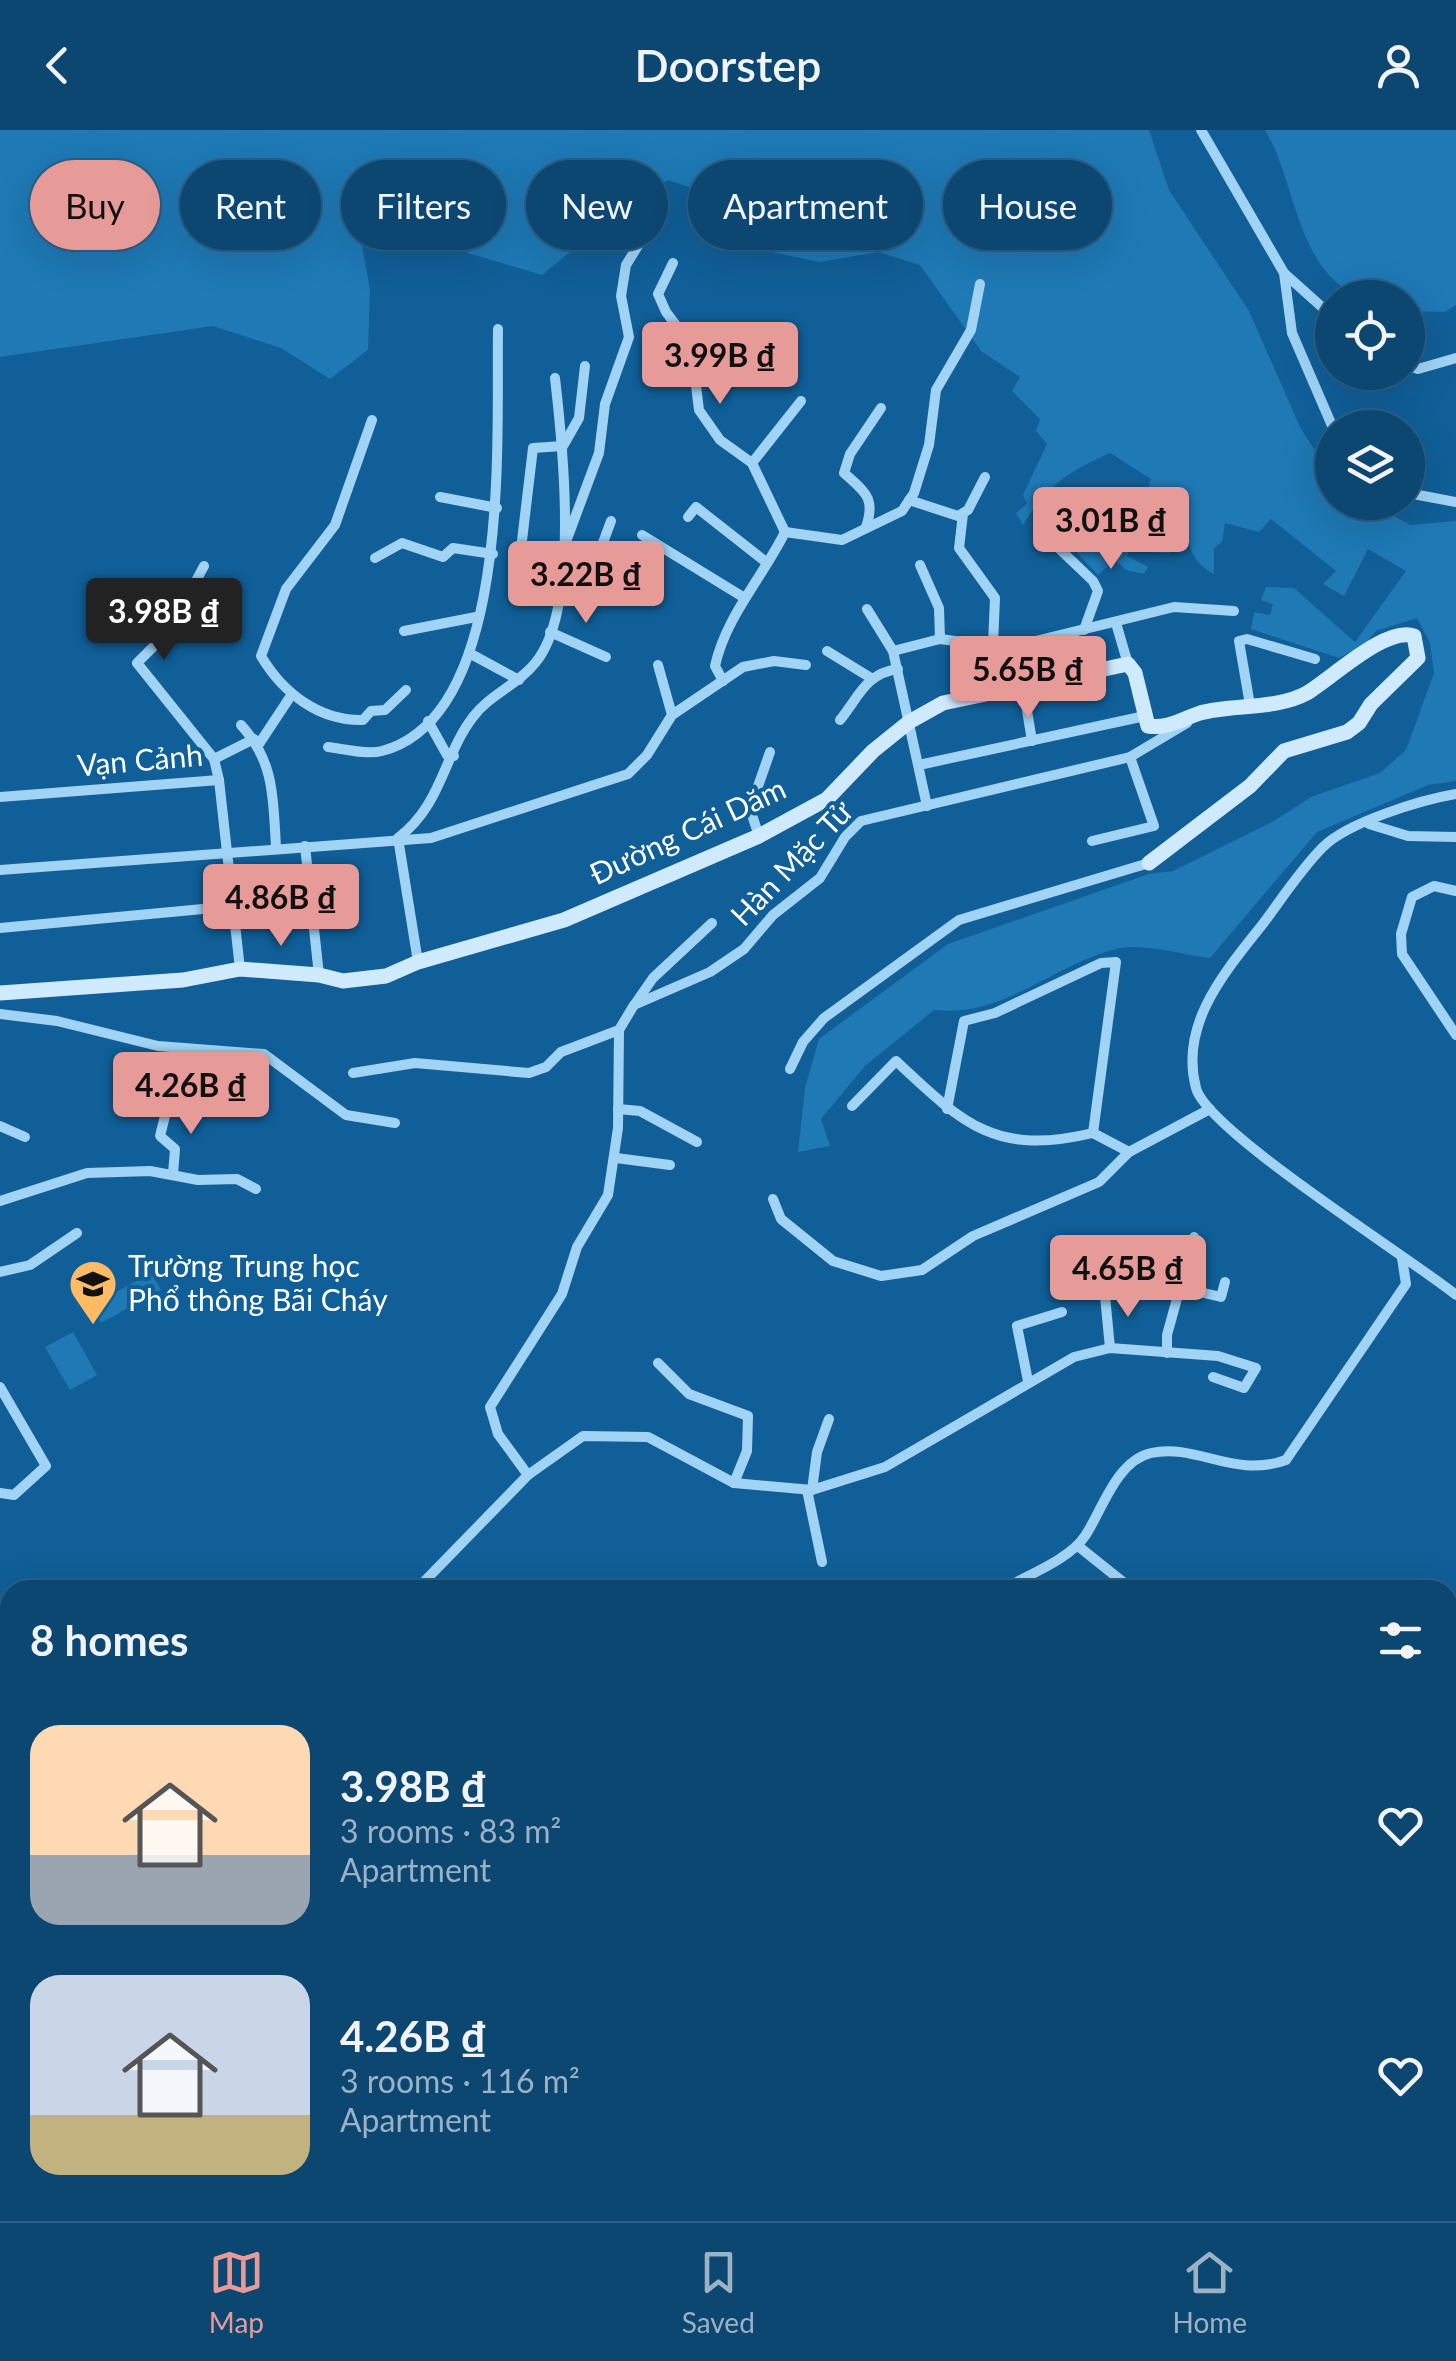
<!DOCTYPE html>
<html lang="en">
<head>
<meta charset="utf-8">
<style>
	body { margin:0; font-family:Lato,sans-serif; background:#154e77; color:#f1f3f6; height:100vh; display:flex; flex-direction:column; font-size:38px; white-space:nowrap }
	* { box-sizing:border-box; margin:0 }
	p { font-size:32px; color:#9ab2c4 }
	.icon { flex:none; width:55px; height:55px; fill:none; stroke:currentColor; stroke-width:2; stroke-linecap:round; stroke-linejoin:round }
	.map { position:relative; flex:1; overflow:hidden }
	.drawer { position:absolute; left:0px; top:1450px; width:1458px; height:642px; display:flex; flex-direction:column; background:#0c4772; border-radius:30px 30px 0 0; box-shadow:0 10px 40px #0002,0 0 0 2px #2c5f84 }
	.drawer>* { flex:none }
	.top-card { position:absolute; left:30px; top:30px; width:1398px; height:90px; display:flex; gap:20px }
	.controls { position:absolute; left:1315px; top:150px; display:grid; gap:20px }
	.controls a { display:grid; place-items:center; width:110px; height:110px; border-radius:50%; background:#0c4772; box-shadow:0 10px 40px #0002,0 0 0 2px #2c5f84; font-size:50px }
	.price { position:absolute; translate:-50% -85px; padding:0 22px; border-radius:10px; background:#e69b98; color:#111; font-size:32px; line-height:65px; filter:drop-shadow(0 2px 5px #0008) }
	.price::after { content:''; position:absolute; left:50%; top:60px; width:30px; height:22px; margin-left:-15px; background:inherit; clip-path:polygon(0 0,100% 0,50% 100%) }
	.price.on { background:#222; color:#fff }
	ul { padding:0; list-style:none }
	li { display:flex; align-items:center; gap:30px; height:250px; padding:0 30px }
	li span { display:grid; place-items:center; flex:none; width:280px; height:200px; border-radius:30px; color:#555 }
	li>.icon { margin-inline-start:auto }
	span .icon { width:120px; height:120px; fill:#fffc; stroke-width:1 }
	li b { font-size:42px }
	h2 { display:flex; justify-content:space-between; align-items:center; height:120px; padding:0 30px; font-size:42px }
	.chip { padding:0 35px; border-radius:45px; background:#0c4772; box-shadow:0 10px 40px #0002,0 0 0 2px #2c5f84; font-size:35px; line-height:90px }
	.chip.on { background:#e69b98; color:#111 }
	header { display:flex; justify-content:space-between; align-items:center; height:130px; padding:0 30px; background:#0c4772; font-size:45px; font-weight:600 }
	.tabs { display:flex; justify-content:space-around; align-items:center; height:140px; border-top:2px solid #2c5f84; background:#0c4772; font-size:28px; color:#9ab2c4 }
	.tabs a { display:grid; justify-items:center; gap:5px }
	.tabs .on { color:#e69b98 }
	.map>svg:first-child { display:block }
	.green { fill:#1e79b5 }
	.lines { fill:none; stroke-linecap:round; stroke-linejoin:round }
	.street { stroke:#a0d3f4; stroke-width:10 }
	.secondary { stroke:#d0eafd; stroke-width:15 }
	.primary { stroke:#eef7ff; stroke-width:18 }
	.labels { text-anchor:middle; stroke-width:8; stroke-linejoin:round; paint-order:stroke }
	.street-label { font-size:30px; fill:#fff; stroke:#105f98 }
	.poi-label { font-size:30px; fill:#fff; stroke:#105f98; text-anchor:start }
</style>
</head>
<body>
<header><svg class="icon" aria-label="back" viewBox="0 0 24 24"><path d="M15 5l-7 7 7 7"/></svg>Doorstep<svg class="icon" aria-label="person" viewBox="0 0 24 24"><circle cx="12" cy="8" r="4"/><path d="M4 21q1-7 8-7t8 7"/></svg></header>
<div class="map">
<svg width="1456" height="2091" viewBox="0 0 1456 2091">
	<rect width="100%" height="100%" fill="#105f98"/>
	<g class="green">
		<path d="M0,0H1149L1169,60L1249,181L1300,297L1332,347V372L1371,373L1410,395L1456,391V651L1428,655L1317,702L1210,828C1183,825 1142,812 1116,819C1052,835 1004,888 934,880L865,936L821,989L830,1016L798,1022L805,958L819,909L948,814L1149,744L1173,741L1274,691L1311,667L1380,643L1406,620L1434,543L1430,513L1417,488L1376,501L1364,515L1339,528L1251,499L1254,482L1270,485L1273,474L1261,470L1266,457L1294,458L1355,512L1406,441L1368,419L1344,466L1323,454L1336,441L1271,389L1259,402L1225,393L1222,412L1214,418V444C1193,432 1188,419 1187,395L1170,397V423L1151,422L1147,404L1136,403L1127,426L1148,437L1144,444L1126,440L1115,430L1098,445L1064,409L1102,367L1138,393L1151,349L1110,323C1066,343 1049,354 1023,395L1016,383L1027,374L1023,365L1047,314L1036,301L1040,289L1012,261L1020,247L981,221L920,135L878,122L820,132L728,113L712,65L668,50L618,83L542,145L468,123L461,69L397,63L357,89L370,159L368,220L330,249L281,218L213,196L0,227Z"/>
		<path d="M1265,0H1456V175L1445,182L1408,181V168C1394,168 1372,171 1360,167C1296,141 1297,53 1265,0Z"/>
		<polygon points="151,1143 161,1160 101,1193 92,1175"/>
		<polygon points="73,1202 97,1245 70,1260 45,1217"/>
	</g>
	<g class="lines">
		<g class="street">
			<polyline points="1201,0 1284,143 1292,203 1333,298"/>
			<polyline points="673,133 658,164 666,182 691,215 699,280 720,310 752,333 785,402"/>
			<polyline points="1285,144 1332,186"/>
			<polyline points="1408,236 1418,239 1456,228"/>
			<path d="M372,290L335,395L286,459L261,526C283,563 319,591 363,590L371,581L385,580L406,560"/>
			<polyline points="752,333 801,271"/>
			<polyline points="1408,363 1456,372"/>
			<polyline points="440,367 497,378"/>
			<polyline points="909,370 958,386 968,380 985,347"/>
			<polyline points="963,384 959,418 995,468 993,515"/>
			<polyline points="688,387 696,377 766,432"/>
			<path d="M866,397C876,368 865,362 844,343L850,324L881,278"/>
			<polyline points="642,405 743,467"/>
			<polyline points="1048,408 1093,451 1098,461 1084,500"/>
			<polyline points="567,409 599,323 605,274 629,207 621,166 626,135 664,74"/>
			<polyline points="521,419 533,318 563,316 579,288 585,236"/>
			<polyline points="375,428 402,413 443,427 453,418 493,424"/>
			<polyline points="920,435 939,478 940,509"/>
			<polyline points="204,436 169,501 137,533 214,629"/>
			<polyline points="563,446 587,456 611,391"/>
			<polyline points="867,479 893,521 927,676"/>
			<polyline points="1116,493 1128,534"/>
			<polyline points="404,501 476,487"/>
			<polyline points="550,502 606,527"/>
			<polyline points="827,521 871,548"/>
			<polyline points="893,521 940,509 1008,518 1174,477 1234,481"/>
			<polyline points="469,523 519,550"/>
			<polyline points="658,535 672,585"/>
			<path d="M723,551L715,536C726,486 763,447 785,402L842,410L902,381L914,363L929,315L936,260L971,200L980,154"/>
			<polyline points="1023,556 1032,611"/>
			<polyline points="1250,575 1239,511 1247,509 1315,529"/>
			<path d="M840,590C858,568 866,543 898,539"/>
			<polyline points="428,591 447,625 454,626"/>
			<path d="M241,595C275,632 273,669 276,717"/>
			<polyline points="259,614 292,564"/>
			<path d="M328,617C344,619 367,625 382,621C514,586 496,302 498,199"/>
			<polyline points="919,635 1145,586"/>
			<polyline points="219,650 240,839"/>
			<path d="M1456,664C1421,670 1348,692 1323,717C1300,740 1281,770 1262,795C1225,842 1179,894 1196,958C1207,1001 1412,1129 1456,1165"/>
			<polyline points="0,667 219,650 214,629 254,609"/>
			<polyline points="1369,694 1408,706 1456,707"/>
			<polyline points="759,706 750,679 770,622"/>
			<polyline points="1092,711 1154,696 1130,627"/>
			<polyline points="305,716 319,845"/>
			<polyline points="0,740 431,708 628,644 647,625 672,585 743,537 774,531 806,535"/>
			<polyline points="1456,761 1434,756 1412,767 1401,804 1402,824 1456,905"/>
			<polyline points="0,798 235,776"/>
			<path d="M418,832L398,708C442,675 443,626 473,587C489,565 519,554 536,532C580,477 563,317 555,248"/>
			<polyline points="635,874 653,848 712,793"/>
			<polyline points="0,884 57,891 158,916 264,924 346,985 395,993"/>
			<polyline points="790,939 803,912 824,888 959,790 1149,733"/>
			<polyline points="353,943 415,933 529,943 546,937 561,922 619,900"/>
			<polyline points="170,966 160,1006 175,1019 173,1044"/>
			<path d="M852,976L896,931C964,995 996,1026 1093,1003L1129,1022"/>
			<polyline points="618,979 640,981 697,1012"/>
			<polyline points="947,979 964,891 995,883 1101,833 1116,832 1093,1003"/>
			<polyline points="0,996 25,1007"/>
			<polyline points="616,1028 670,1035"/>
			<polyline points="773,1069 781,1089 833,1131 881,1146 922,1140 973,1106 1099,1052 1129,1022 1210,979"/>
			<polyline points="0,1071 87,1043 150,1041 198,1050 237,1049 256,1059"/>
			<polyline points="0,1142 30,1135 77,1103"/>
			<polyline points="1183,1158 1221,1167 1225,1152"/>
			<polyline points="1105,1166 1110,1218"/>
			<polyline points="1167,1223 1167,1205 1194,1107"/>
			<polyline points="658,1233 689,1264 748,1286 747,1321 734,1353"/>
			<polyline points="1028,1251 1017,1196 1062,1182"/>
			<polyline points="0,1257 46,1336 14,1365 0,1363"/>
			<polyline points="528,1345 498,1304 490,1277 562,1164 577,1117 608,1065 618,998 619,900 634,875 710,842 744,819 773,785 820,748 845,707 861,691 1130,627 1187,593"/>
			<polyline points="807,1360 822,1432"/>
			<polyline points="812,1360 817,1322 829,1289"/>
			<polyline points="1078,1416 1133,1460"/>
			<polyline points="416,1460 528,1345 583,1306 648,1307 734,1353 812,1360 885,1337 1074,1227 1110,1218 1218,1226 1256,1238 1244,1258 1213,1247"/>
			<path d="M1002,1460C1027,1445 1069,1430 1085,1406C1102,1381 1116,1331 1151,1323C1197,1313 1234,1349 1286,1330L1406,1154L1402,1128"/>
			<polyline points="1180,1460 1200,1454 1218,1460"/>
			<polyline points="1448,1629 1456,1630"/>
			<polyline points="0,1657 10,1665"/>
			<polyline points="0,1714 10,1721"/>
			<polyline points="0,1825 10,1813"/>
			<polyline points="0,1872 10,1880"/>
			<polyline points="1448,1893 1456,1887"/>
			<polyline points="867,2082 875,2091"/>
			<polyline points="1292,2082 1294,2091"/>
			<polyline points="693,2091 706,2082"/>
			<polyline points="1155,2091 1165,2082"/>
		</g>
		<g class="secondary">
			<path d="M0,863L183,850L240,839L319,845L343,851L386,846L418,832L564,790L759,706L827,669L873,621L909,592L943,573L1128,534L1135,543L1148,596C1168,599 1182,589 1200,583C1233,574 1276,580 1307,563C1332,548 1386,496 1414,506L1418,528L1371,574L1359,593L1347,602L1284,621L1250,656L1149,733"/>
			<polyline points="0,1593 10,1601"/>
			<polyline points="1448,1691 1456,1687"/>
			<polyline points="798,2082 805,2091"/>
			<polyline points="90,2091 91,2082"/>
			<polyline points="525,2091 528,2082"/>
			<polyline points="1186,2091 1192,2082"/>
		</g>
		<g class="primary">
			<polyline points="0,2015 10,2016"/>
			<polyline points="0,2039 10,2041"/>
			<polyline points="233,2082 264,2091"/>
			<polyline points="337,2082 369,2091"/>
		</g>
	</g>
	<defs>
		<g id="school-pin" transform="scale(2.5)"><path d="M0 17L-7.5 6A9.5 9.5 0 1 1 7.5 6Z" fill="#ffbb64" stroke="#105f98"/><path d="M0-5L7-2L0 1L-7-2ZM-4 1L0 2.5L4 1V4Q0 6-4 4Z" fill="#111"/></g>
	</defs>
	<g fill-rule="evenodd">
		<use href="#school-pin" x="93" y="1154"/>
	</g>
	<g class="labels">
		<g class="street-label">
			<text transform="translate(140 631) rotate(-5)" y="10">Vạn Cảnh</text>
			<text transform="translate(688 702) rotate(-25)" y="10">Đường Cái Dăm</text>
			<text transform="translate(792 734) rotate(-46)" y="10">Hàn Mặc Tử</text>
		</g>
		<g class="poi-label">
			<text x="128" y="1147">Trường Trung học<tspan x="128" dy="34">Phổ thông Bãi Cháy</tspan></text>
		</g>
	</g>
</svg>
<div class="controls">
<a><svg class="icon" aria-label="locate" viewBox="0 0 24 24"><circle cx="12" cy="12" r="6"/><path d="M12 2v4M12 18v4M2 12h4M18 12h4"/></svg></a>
<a><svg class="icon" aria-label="layers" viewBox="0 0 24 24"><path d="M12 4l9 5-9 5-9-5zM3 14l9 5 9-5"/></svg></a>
</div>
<b class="price" style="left:720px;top:277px">3.99B ₫</b>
<b class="price" style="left:1111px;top:442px">3.01B ₫</b>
<b class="price" style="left:586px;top:496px">3.22B ₫</b>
<b class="price on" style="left:164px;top:533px">3.98B ₫</b>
<b class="price" style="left:1028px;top:591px">5.65B ₫</b>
<b class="price" style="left:281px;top:819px">4.86B ₫</b>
<b class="price" style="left:191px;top:1007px">4.26B ₫</b>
<b class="price" style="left:1128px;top:1190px">4.65B ₫</b>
<div class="top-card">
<a class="chip on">Buy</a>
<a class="chip">Rent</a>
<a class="chip">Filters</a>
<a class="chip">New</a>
<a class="chip">Apartment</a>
<a class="chip">House</a>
</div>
<section class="drawer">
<h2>8 homes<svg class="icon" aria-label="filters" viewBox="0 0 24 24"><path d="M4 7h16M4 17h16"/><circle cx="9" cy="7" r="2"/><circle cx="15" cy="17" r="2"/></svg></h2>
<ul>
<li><span style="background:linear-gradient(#ffd9b3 65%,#9aa5b1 0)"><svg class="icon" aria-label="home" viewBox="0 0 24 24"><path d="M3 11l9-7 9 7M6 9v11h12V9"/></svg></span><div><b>3.98B ₫</b><p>3 rooms · 83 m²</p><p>Apartment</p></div><svg class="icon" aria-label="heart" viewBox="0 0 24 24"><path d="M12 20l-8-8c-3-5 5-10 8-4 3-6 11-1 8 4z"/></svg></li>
<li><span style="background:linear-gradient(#c9d6e8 70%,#c2b280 0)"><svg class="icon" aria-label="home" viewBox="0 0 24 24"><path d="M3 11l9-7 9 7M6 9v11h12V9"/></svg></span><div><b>4.26B ₫</b><p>3 rooms · 116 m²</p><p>Apartment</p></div><svg class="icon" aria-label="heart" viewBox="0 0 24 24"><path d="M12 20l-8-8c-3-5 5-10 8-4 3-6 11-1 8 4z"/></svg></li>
</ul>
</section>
</div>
<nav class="tabs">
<a class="on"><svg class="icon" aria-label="map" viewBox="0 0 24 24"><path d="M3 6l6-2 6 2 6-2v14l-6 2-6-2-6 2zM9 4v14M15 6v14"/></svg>Map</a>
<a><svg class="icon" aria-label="saved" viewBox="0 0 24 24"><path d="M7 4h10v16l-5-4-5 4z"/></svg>Saved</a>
<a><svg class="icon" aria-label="home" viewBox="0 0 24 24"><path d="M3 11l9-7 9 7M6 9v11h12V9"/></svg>Home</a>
</nav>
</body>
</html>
